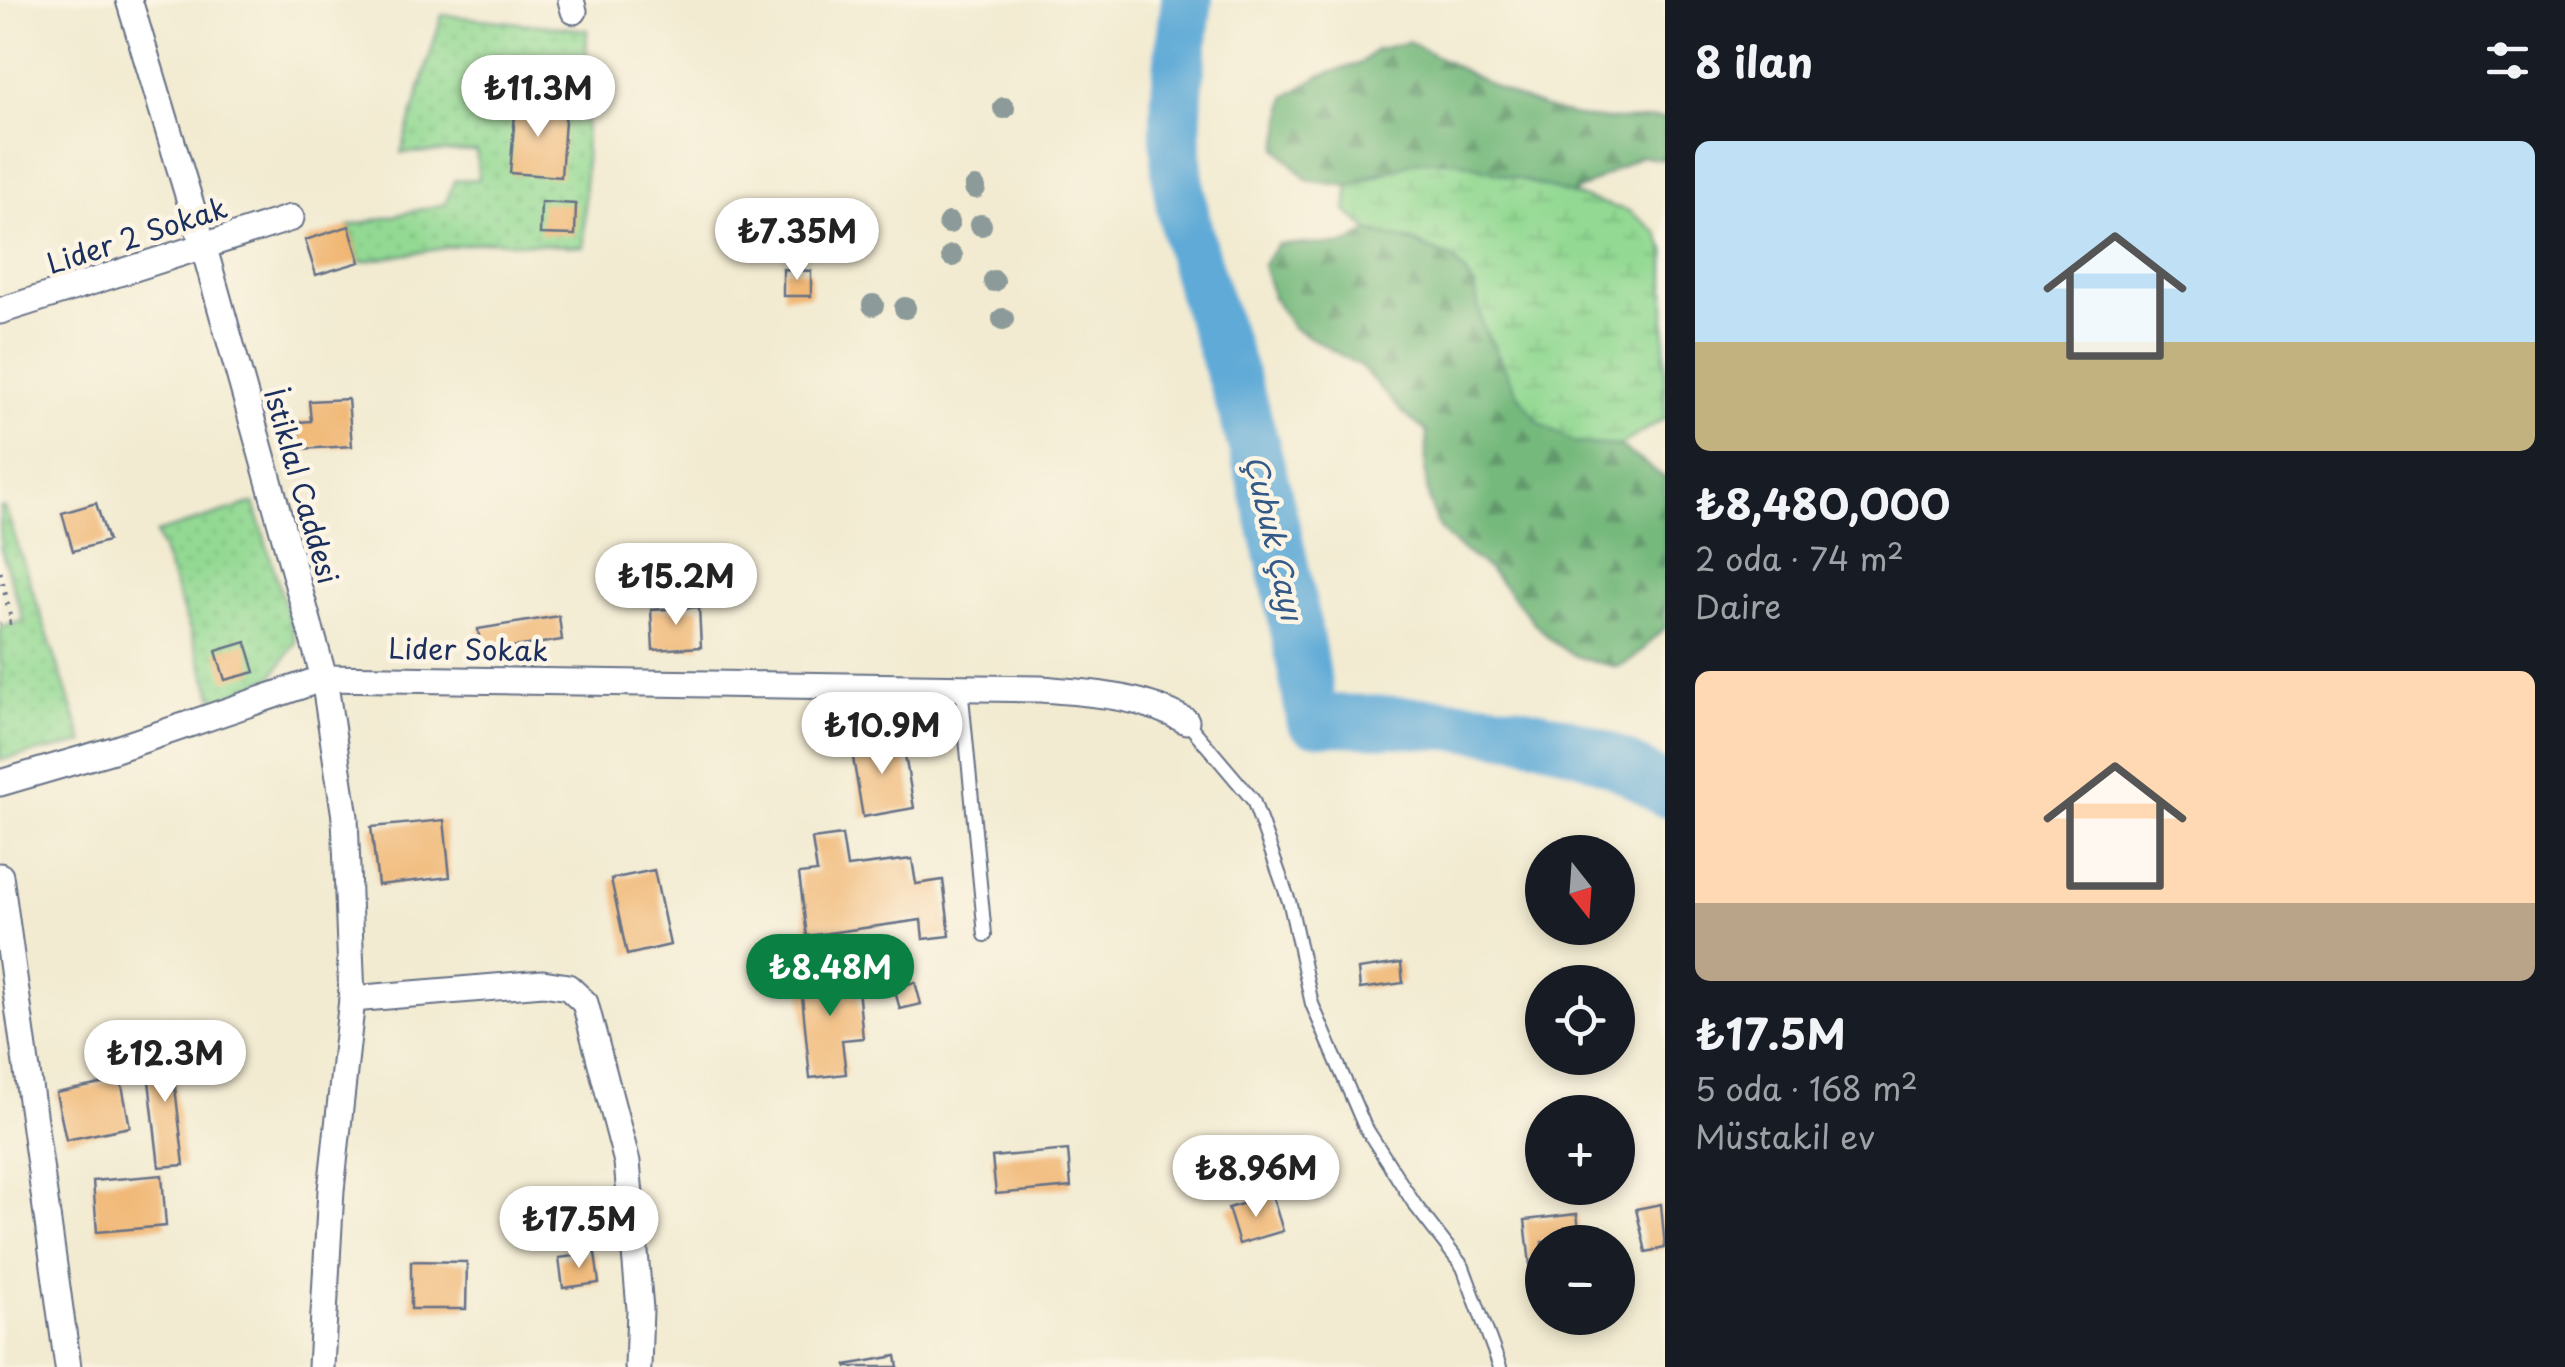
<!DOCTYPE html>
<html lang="tr">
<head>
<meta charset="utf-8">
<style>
	body { margin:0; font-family:"Playpen Sans",sans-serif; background:#242831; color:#f1f3f6; height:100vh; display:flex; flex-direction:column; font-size:38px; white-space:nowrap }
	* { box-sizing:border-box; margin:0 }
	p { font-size:32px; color:#9ea1a6 }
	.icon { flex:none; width:55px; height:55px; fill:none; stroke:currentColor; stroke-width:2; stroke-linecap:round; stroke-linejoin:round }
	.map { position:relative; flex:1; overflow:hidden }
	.side { display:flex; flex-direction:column; background:#171b24; width:900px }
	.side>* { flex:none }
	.needle { width:65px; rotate:163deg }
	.controls { position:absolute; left:1525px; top:835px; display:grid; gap:20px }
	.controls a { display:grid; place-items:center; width:110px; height:110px; border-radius:50%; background:#171b24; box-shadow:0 5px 15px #0003; font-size:50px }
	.price { position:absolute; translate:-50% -85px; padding:0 22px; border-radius:35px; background:#fff; color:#222; font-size:32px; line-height:65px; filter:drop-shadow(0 2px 5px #0008) }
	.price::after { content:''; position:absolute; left:50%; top:60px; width:30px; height:22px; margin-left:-15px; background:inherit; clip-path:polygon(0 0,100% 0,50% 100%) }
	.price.active { background:#0b8043; color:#fff }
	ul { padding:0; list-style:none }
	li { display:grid; align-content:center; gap:20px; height:530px; padding:0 30px }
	li span { display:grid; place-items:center; height:310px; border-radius:15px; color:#555 }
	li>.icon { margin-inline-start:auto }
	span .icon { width:180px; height:180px; fill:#fffc; stroke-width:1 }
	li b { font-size:42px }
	h2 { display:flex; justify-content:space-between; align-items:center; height:120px; padding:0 30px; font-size:42px }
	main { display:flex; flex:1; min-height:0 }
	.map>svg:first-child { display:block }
	.green { fill:url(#green-dots); stroke:#578478; stroke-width:2.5 }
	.forest { fill:url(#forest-firs); stroke:#48746e; stroke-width:2.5 }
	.wetland { fill:url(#wetland-marsh); stroke:#578478; stroke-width:2.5 }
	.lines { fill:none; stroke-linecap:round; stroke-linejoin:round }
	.river { stroke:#5faad7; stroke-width:52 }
	.building { fill:#f0b571 }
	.service-casing { stroke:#667186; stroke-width:16 }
	.minor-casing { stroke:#667186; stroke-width:29 }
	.path { stroke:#667186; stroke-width:5; stroke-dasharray:2.5 8; stroke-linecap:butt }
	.service { stroke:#fff; stroke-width:12 }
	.minor { stroke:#fff; stroke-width:25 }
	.tree { fill:#8c9b99 }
	.labels { text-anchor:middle; stroke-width:9; stroke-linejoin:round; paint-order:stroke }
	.street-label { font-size:28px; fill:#1b2f5e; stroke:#fcf5e5 }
	.water-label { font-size:30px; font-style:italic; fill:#335a88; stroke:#fcf5e5 }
</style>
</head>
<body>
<main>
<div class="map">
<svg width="1665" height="1367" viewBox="0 0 1665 1367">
	<defs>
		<pattern id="green-dots" width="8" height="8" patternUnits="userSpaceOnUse" patternTransform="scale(2.5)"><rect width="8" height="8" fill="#93d993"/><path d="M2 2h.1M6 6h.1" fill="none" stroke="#7ebb81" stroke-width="1.8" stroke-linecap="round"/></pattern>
		<pattern id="forest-firs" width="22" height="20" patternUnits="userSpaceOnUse" patternTransform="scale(2.5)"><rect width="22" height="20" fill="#76b97d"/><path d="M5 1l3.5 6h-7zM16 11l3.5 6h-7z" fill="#60976a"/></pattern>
		<pattern id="wetland-marsh" width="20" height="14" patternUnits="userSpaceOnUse" patternTransform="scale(2.5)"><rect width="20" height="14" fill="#93d993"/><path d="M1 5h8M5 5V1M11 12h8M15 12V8" fill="none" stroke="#7ebb81"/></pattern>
	</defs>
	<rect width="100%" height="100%" fill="#fcf5e5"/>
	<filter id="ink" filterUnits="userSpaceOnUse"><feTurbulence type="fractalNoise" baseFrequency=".01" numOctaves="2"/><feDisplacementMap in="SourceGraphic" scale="20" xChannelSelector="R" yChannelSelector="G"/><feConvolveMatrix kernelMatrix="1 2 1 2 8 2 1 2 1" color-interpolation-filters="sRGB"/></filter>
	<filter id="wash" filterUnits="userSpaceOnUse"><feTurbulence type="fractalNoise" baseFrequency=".0048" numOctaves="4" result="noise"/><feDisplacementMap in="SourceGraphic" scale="40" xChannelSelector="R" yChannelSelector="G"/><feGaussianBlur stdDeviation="2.25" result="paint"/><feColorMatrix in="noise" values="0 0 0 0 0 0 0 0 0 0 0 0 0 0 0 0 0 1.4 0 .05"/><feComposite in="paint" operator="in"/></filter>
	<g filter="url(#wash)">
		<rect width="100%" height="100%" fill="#f2ebd1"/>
		<g class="green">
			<polygon points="442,15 587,30 584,247 487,241 360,262 349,226 445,204 455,180 479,179 476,151 401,153"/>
			<polygon points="254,503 296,642 273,676 215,702 156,533"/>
			<polygon points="0,507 5,508 84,743 0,760 0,627 24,621 0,546"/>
		</g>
		<g class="forest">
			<path d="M1408,42C1461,67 1514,103 1572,115C1601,122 1635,120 1665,118V160L1640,156L1570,195L1456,161L1381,172L1349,186L1307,180L1278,148L1286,97L1320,76L1361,63L1376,50Z"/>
			<path d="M1370,231L1412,241L1454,259L1475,287L1482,324L1518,394L1575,443L1619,446L1665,478V628C1649,639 1638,662 1618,666C1612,667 1607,664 1602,663C1545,655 1530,611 1493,574C1475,556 1450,547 1437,522C1423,494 1425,463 1427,432L1404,414L1360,366L1292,327L1273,297L1263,265L1278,244L1344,245Z"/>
		</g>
		<polygon class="wetland" points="1417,161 1456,161 1629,211 1657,232 1665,250 1665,418 1619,446 1575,443 1539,422 1518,394 1482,324 1475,287 1454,259 1412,241 1370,231 1346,211 1349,186"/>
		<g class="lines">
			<path class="river" d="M1187,0C1179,63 1171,126 1179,189C1190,268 1222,339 1245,415C1274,515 1295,616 1312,719C1438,726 1556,713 1665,791"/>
		</g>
		<g id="blocks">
			<g class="building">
				<polygon points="516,102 566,106 561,177 510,173"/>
				<polygon points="541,202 576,204 575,235 540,234"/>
				<polygon points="349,226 360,262 316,275 305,240"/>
				<polygon points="783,269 811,271 811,296 783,296"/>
				<polygon points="348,399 352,446 300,449 298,422 311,421 309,401"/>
				<polygon points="96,503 108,541 73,551 62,513"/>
				<polygon points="699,607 701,647 653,650 651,610"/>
				<polygon points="559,616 562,640 481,652 478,629"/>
				<polygon points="246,642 255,672 225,680 216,651"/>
				<polygon points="902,737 914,808 863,817 851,746"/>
				<polygon points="444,820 450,877 378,885 371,827"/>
				<polygon points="842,835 847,867 912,859 916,884 943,880 950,936 923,939 921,920 807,936 799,874 817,872 812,839"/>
				<polygon points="654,870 670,945 627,955 611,879"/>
				<polygon points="1401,963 1403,983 1360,989 1358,969"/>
				<polygon points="856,969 863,1038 842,1040 846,1074 810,1078 800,975"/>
				<polygon points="915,982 921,1004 900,1009 894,988"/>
				<polygon points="170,1043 184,1165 159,1167 145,1046"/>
				<polygon points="121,1080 130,1127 66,1140 56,1093"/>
				<polygon points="1068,1150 1071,1187 996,1194 992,1157"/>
				<polygon points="162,1175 166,1226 97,1232 93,1181"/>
				<polygon points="1272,1195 1283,1231 1239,1244 1228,1208"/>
				<polygon points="1661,1204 1665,1248 1646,1252 1636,1209"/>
				<polygon points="1577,1214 1581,1242 1542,1242 1542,1264 1530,1265 1525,1220"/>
				<polygon points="595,1253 599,1283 563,1288 559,1258"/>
				<polygon points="411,1261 467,1262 466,1309 411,1309"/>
				<polygon points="896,1356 898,1367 847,1367 846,1365"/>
			</g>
		</g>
	</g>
	<g filter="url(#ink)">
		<use href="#blocks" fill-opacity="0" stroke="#667186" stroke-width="2.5"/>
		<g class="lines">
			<g class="service-casing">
				<g id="service">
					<polyline points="961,686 985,935"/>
					<polyline points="1186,721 1253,800 1290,904 1312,1004 1364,1125 1415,1205 1463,1267 1500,1367"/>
				</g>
			</g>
			<g class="minor-casing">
				<g id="minor">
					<polyline points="129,0 204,248 324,678 345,817 352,999 331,1190 321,1367"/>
					<polyline points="571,0 574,11"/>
					<polyline points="0,311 291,218"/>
					<path d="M0,783L113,750L324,678L1041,689C1091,693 1141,695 1186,721"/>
					<polyline points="0,876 68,1367"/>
					<polyline points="352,999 543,983 568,987 585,1003 627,1162 640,1309 638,1367"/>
				</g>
			</g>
			<polyline class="path" points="0,572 12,622 0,624"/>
			<use href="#service" class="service"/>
			<use href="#minor" class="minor"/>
		</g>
		<g class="tree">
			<circle cx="1004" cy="108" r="11"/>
			<circle cx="975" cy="188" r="11"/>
			<circle cx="949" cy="223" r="11"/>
			<circle cx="981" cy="225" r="11"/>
			<circle cx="837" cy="226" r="11"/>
			<circle cx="952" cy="256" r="11"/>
			<circle cx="994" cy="281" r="11"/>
			<circle cx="873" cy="305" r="11"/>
			<circle cx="905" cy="308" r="11"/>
			<circle cx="1003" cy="319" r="11"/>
		</g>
	</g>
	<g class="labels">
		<g class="street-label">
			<text transform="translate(137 236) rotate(-18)" y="10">Lider 2 Sokak</text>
			<text transform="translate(301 486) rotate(74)" y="10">İstiklal Caddesi</text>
			<text transform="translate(468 650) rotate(1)" y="10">Lider Sokak</text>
		</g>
		<g class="water-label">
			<text transform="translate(1273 538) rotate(77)" y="10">Çubuk Çayı</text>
		</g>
	</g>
</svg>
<div class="controls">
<a><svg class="needle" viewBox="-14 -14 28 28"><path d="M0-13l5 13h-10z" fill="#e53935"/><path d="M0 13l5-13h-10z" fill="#9ea1a6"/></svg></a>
<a><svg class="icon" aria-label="locate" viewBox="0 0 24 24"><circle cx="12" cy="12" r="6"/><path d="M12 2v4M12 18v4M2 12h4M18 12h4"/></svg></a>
<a>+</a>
<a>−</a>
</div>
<b class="price" style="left:538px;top:140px">₺11.3M</b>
<b class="price" style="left:797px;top:283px">₺7.35M</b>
<b class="price" style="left:676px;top:628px">₺15.2M</b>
<b class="price" style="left:882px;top:777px">₺10.9M</b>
<b class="price active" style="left:830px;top:1019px">₺8.48M</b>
<b class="price" style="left:165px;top:1105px">₺12.3M</b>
<b class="price" style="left:1256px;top:1220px">₺8.96M</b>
<b class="price" style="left:579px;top:1271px">₺17.5M</b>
</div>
<section class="side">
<h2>8 ilan<svg class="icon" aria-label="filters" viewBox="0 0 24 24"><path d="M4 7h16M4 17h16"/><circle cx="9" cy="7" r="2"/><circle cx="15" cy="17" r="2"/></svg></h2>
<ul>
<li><span style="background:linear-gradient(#bfe0f5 65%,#c2b280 0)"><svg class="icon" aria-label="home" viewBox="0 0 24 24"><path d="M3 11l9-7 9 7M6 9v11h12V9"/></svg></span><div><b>₺8,480,000</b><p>2 oda · 74 m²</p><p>Daire</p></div></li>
<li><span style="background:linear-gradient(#ffd9b3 75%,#b9a48a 0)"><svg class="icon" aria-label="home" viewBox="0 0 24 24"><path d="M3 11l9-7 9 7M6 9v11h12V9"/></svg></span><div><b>₺17.5M</b><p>5 oda · 168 m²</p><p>Müstakil ev</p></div></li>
</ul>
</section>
</main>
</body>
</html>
